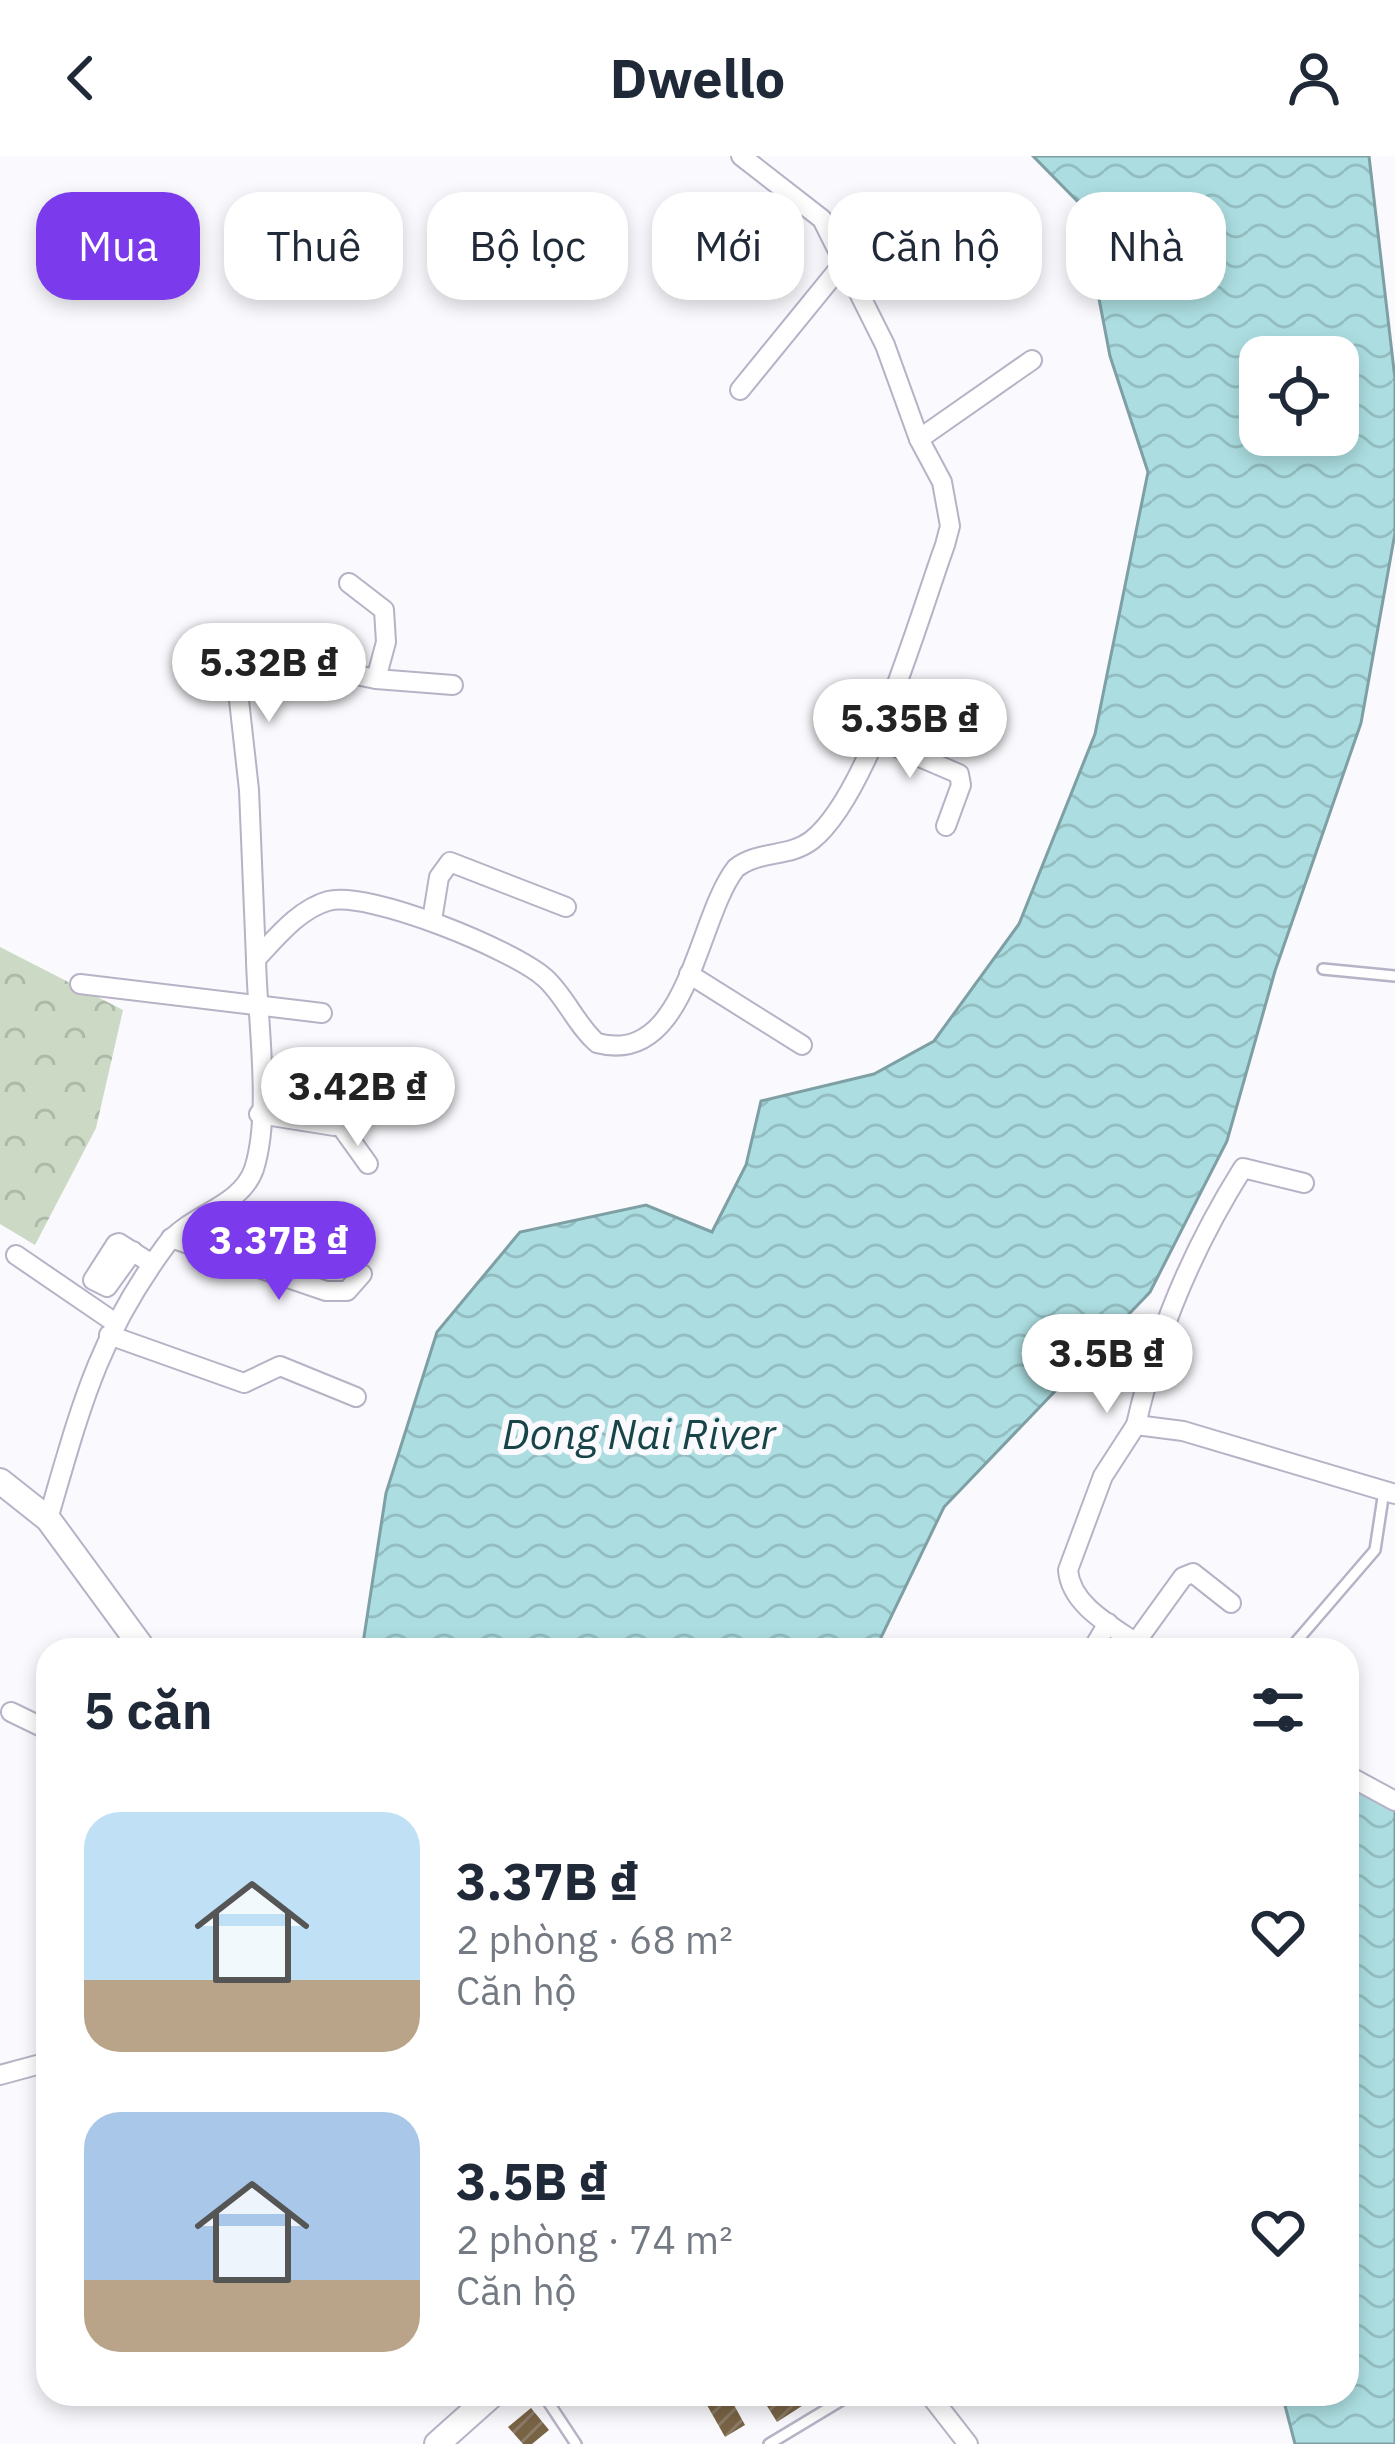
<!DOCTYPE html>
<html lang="vi">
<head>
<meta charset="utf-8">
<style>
	body { margin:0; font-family:"IBM Plex Sans",sans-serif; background:#f6f6f7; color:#1f2937; height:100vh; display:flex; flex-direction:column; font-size:45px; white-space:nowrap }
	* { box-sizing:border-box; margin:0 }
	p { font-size:39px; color:#747a83 }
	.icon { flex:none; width:66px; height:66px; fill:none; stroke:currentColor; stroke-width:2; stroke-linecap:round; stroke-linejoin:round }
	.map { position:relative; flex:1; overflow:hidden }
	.side { position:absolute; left:36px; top:1482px; width:1323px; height:768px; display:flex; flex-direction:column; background:#fff; border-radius:36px; box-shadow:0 6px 18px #0003 }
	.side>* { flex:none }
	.hud { position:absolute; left:36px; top:36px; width:1323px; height:108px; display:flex; gap:24px }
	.tools { position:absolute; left:1239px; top:180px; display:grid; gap:24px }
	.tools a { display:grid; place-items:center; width:120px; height:120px; border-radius:24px; background:#fff; box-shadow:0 6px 18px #0003; font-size:60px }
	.price { position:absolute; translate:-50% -102px; padding:0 27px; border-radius:42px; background:#fff; color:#222; font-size:39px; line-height:78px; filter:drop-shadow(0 3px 6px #0008) }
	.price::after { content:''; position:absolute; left:50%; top:72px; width:36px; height:27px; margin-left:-18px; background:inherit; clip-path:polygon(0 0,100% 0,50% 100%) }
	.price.selected { background:#7c3aed; color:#fff }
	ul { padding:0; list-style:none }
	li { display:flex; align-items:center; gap:36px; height:300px; padding:0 48px }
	li span { display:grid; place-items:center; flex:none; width:336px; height:240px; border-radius:36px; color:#555 }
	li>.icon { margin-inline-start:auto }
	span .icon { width:144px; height:144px; fill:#fffc; stroke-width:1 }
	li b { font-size:51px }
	h2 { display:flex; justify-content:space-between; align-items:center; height:144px; padding:0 48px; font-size:51px }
	.tag { padding:0 42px; border-radius:36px; background:#fff; box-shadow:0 6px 18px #0003; font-size:42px; line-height:108px }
	.tag.selected { background:#7c3aed; color:#fff }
	header { display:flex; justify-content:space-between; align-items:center; height:156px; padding:0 48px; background:#fff; font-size:54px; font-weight:800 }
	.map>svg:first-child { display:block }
	.forest { fill:url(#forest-crowns) }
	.water { fill:url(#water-waves); stroke:#7ea0a4; stroke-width:3; fill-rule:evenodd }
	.building { fill:url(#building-hatch) }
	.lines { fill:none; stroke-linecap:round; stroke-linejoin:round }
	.service-casing { stroke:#b7b2c6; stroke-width:14 }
	.minor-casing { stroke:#b7b2c6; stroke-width:22 }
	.tertiary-casing { stroke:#b7b2c6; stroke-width:28 }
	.service { stroke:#fff; stroke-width:9 }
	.minor { stroke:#fff; stroke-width:18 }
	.tertiary { stroke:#fff; stroke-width:24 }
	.labels { text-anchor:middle; stroke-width:12; stroke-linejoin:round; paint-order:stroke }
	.water-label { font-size:42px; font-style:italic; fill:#164447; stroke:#faf9fd }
</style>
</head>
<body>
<header><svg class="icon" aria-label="back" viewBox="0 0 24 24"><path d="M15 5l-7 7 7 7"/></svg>Dwello<svg class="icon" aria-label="person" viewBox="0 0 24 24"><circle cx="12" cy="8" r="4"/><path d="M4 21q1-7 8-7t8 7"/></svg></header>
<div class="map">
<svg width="1395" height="2288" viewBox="0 0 1395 2288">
	<defs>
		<pattern id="forest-crowns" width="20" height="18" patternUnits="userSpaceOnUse" patternTransform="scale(3)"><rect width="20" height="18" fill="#ccdac5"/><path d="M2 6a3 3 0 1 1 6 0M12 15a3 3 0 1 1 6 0" fill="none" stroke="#aebaa8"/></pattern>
		<pattern id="water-waves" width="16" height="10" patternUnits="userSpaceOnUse" patternTransform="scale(3)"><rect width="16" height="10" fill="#acdee1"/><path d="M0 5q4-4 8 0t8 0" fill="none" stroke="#93bdc0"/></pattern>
		<pattern id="building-hatch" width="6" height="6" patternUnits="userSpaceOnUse" patternTransform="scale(3)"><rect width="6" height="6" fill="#796345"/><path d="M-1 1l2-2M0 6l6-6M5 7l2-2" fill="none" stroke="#8c7c68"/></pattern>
	</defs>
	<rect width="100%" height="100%" fill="#faf9fd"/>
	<polygon class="forest" points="0,791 123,854 96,972 35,1089 0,1068"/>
	<g class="water">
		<path d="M1033,0H1369L1395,223V377L1361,567L1275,815L1227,985L1150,1136L944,1351L875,1494H362L386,1337L437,1176L520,1076L646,1049L712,1076L746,1009L761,945L874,918L934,885L1019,768L1095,578L1148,316L1110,200L1081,49ZM1260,201H1338V279H1260Z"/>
		<polygon points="1347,1632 1395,1647 1395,2288 1295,2288 1282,2238 1347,2238"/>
	</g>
	<g class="building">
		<polygon points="710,2238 728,2238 745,2269 725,2281 703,2242"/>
		<polygon points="785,2238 799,2238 805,2248 777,2266 767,2250"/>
		<polygon points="531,2252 549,2274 532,2288 523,2288 508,2271"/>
	</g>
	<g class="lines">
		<g class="service-casing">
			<g id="service">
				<polyline points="1323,813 1395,820"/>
				<polyline points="1289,1494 1375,1394 1384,1335"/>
				<polyline points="543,2238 576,2288"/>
				<polyline points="769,2288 852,2238"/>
			</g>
		</g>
		<g class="minor-casing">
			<g id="minor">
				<polyline points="740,234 841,110"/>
				<polyline points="919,283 1032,204"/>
				<polyline points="349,427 384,454 386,486 376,523"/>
				<polyline points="873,581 959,618 961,629 946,670"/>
				<polyline points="923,602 946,580 979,574"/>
				<polyline points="432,764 439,721 450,706 566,751"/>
				<polyline points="256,803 249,634 236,517 241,496 376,523 453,529"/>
				<polyline points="689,818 802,889"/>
				<polyline points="80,828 322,857"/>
				<polyline points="259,958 334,970 385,953 402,916"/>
				<polyline points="340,969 368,1008"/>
				<polyline points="171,1082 326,1135 347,1135 362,1118"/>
				<polyline points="133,1095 107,1131 93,1124 116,1088 119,1087 152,1108"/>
				<polyline points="16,1099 114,1166"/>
				<polyline points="109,1179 244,1227 280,1210 356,1241"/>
				<path d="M1136,1269C1157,1176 1192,1093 1243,1012L1304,1027"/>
				<path d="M48,1363C80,1254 97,1182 166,1089C190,1058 241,1051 254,1013C272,957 257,862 256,803C276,782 299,753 328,745C368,734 514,794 545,822C566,841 576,869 597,887C688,911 696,763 736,712C759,694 789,702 812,684C869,639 919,460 945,389L950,370L942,326L919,283L885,189L822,63L741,0"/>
				<polyline points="1136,1486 1183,1421 1193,1417 1231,1447"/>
				<polyline points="1092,1494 1108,1467"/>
				<path d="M1146,1494C1118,1473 1071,1452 1068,1414L1103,1320L1136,1269L1183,1275L1395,1338"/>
				<polyline points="11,1556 48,1574"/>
				<polyline points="1347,1619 1395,1645"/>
				<polyline points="0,1919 48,1906"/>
				<polyline points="929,2238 968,2288"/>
			</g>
		</g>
		<g class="tertiary-casing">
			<g id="tertiary">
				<polyline points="0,1325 48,1363 144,1494"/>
				<polyline points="437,2288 493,2238"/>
			</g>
		</g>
		<use href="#service" class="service"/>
		<use href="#minor" class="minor"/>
		<use href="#tertiary" class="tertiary"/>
	</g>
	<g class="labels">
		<g class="water-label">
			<text x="639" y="1293">Dong Nai River</text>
		</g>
	</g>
</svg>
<div class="tools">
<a><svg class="icon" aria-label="locate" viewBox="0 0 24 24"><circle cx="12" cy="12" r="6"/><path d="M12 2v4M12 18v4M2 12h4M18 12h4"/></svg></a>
</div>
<b class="price" style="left:269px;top:569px">5.32B ₫</b>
<b class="price" style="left:910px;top:625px">5.35B ₫</b>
<b class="price" style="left:358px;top:993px">3.42B ₫</b>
<b class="price selected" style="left:279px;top:1147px">3.37B ₫</b>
<b class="price" style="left:1107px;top:1260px">3.5B ₫</b>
<div class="hud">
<a class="tag selected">Mua</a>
<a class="tag">Thuê</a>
<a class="tag">Bộ lọc</a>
<a class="tag">Mới</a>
<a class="tag">Căn hộ</a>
<a class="tag">Nhà</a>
</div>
<section class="side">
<h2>5 căn<svg class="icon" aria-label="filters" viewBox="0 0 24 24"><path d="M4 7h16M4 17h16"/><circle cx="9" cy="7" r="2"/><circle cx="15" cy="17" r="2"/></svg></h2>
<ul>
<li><span style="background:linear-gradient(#bfe0f5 70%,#b9a48a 0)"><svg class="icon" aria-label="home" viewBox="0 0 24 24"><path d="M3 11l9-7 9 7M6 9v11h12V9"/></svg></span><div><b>3.37B ₫</b><p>2 phòng · 68 m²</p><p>Căn hộ</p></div><svg class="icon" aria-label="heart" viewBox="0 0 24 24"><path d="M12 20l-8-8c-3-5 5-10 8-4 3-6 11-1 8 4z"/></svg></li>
<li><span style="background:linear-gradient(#a9c7e8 70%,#b9a48a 0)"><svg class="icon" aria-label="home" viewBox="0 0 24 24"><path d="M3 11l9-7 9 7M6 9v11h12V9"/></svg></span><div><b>3.5B ₫</b><p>2 phòng · 74 m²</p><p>Căn hộ</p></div><svg class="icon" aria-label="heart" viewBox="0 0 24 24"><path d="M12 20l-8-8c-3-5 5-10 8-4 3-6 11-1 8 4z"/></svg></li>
</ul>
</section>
</div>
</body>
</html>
